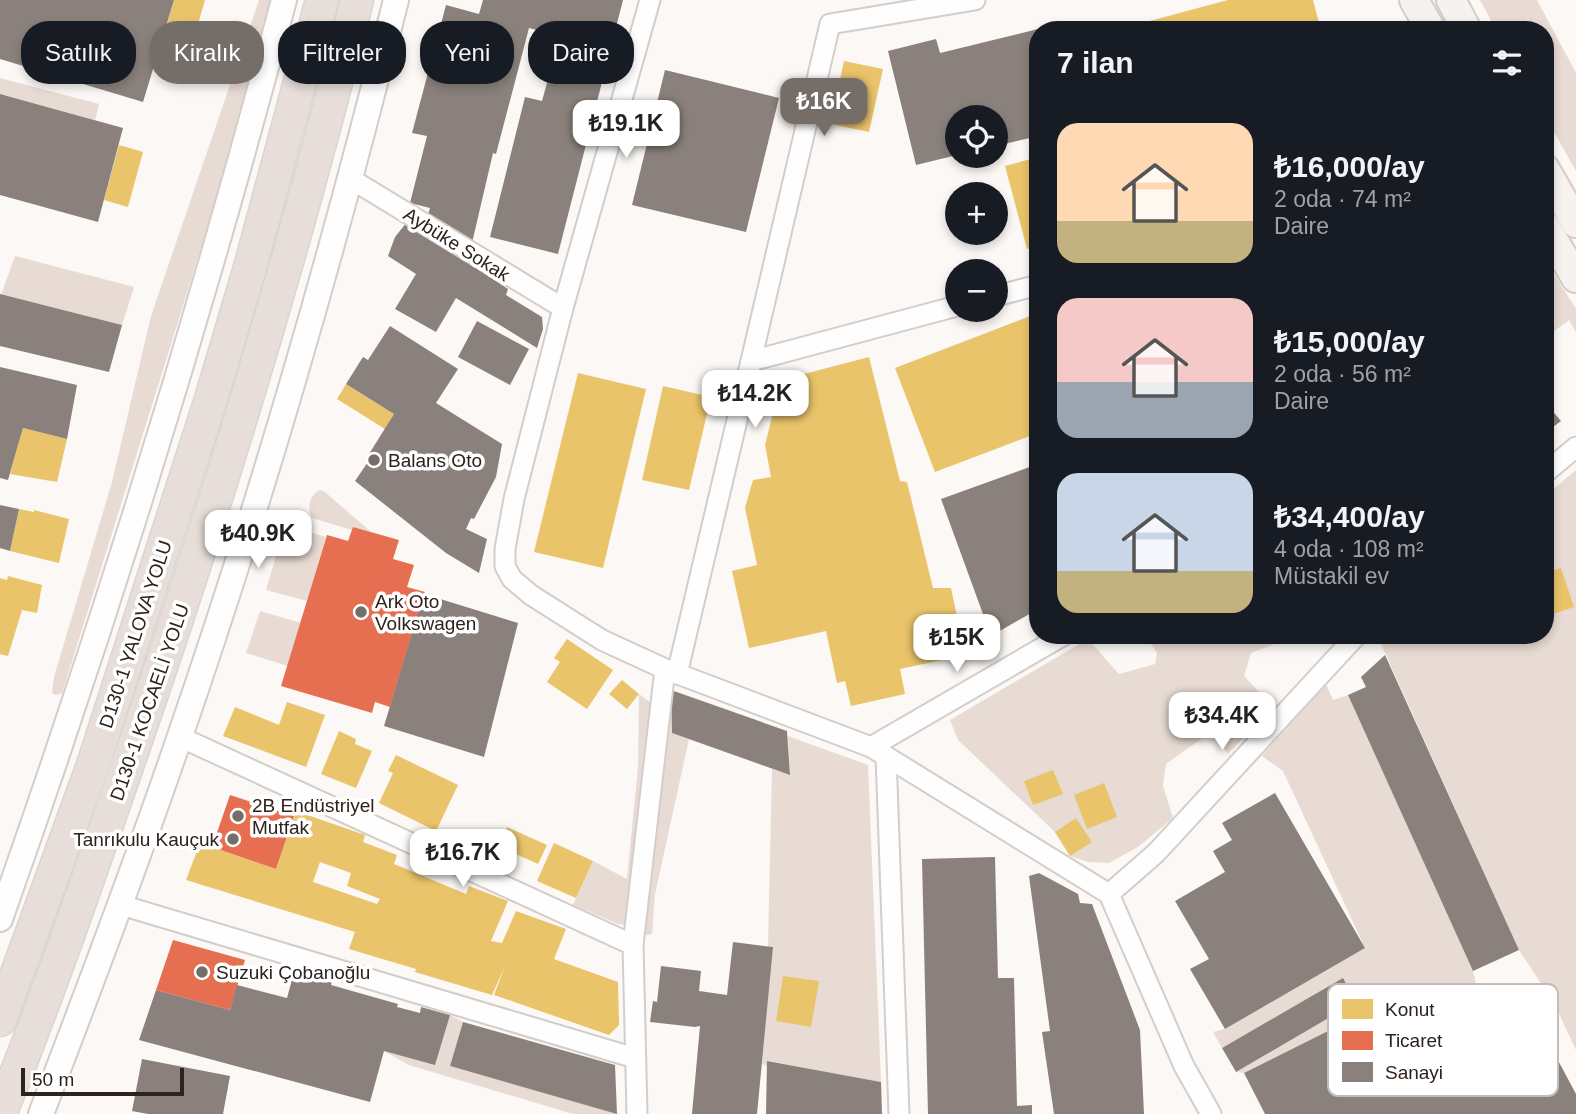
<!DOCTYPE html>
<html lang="tr">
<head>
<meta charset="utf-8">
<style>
	body { margin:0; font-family:Arial,sans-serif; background:#242831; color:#f1f3f6; height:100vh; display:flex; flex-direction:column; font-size:26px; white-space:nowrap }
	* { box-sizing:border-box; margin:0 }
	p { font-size:23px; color:#9ea1a6 }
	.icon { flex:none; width:38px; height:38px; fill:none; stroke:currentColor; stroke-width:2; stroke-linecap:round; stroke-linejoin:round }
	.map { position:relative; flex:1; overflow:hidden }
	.details { position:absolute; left:1029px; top:21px; width:525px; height:623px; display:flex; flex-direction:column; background:#171b24; border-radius:28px; box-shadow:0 4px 10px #0003 }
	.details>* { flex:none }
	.hud { position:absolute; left:21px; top:21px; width:665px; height:63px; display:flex; gap:14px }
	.tools { position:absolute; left:945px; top:105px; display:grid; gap:14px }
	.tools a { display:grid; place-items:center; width:63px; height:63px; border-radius:50%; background:#171b24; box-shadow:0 4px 10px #0003; font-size:35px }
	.scale { position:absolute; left:21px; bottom:18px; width:163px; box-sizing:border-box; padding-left:7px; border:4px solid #2d221c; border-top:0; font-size:19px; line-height:24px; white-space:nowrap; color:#2d221c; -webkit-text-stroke:5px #fff; paint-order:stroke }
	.price { position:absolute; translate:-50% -60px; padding:0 16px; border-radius:14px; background:#fff; color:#222; font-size:23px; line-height:46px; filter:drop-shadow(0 2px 4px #0008) }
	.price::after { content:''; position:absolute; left:50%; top:42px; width:21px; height:16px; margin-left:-10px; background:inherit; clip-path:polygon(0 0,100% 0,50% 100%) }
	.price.selected { background:#756d68; color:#fff }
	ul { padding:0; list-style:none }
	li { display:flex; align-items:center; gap:21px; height:175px; padding:0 28px }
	li span { display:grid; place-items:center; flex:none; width:196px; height:140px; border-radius:21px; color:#555 }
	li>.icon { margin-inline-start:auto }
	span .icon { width:84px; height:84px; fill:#fffc; stroke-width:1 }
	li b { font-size:30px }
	h2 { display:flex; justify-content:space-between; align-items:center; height:84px; padding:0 28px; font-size:30px }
	.pill { padding:0 24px; border-radius:28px; background:#171b24; box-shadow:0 4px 10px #0003; font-size:24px; line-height:63px }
	.pill.selected { background:#756d68; color:#fff }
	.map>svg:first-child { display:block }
	.green { fill:#e8dbd4 }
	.homes { fill:#e9c46a; fill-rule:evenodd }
	.shops { fill:#e76f51 }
	.industry { fill:#8a817c }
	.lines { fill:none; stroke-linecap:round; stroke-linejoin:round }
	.minor-casing { stroke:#d4cdc9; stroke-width:23 }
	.tertiary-casing { stroke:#d4cdc9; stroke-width:28 }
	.secondary-casing { stroke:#d4cdc9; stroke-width:32 }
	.trunk-casing { stroke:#d8d5d2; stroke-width:35 }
	.minor { stroke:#fefefe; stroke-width:19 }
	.tertiary { stroke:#fefefe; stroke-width:24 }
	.secondary { stroke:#f5f2f0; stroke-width:28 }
	.trunk { stroke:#e7ded9; stroke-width:32 }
	.poi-dot { fill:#756d68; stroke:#fff; stroke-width:2.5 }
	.labels { text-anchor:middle; stroke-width:7; stroke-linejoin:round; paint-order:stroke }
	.street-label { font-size:19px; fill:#2d221c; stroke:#fff }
	.poi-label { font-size:19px; fill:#2d221c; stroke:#fff; text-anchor:start }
	.key { fill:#fff; stroke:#c0bdbb; stroke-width:2 }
	.key-label { font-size:19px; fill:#2d221c }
</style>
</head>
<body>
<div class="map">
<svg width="1576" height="1114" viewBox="0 0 1576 1114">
	<rect width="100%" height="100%" fill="#fbf8f5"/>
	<g class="green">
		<polygon points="259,0 271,0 226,168 65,684 62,693 56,695 52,693 54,677 112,482 151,316"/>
		<polygon points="1480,0 1537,0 1576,73 1576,171 1545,116 1545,30 1496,30"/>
		<polygon points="0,78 99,104 95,120 0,94"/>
		<polygon points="15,256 134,287 122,325 1,295"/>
		<polygon points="1545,260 1576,309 1576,332 1569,320 1545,338"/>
		<polygon points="1576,470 1576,1050 1554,1003 1519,950 1377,635 1545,635 1545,496"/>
		<path d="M320,490L325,492L371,532L353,527L352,530L312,518C307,506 309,496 320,490Z"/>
		<polygon points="285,525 326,537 307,601 266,590"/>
		<polygon points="260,611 301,623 288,666 246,653"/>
		<polygon points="1145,635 1274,635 1277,643 1251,653 1244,676 1273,707 1228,754 1211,732 1166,764 1163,786 1173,818 1138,847 1109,863 1088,862 1070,856 1055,832 958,740 950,720 1088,639 1119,674 1155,664 1157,653"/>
		<polygon points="1326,684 1333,700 1348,695 1473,971 1477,987 1382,1045 1375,1032 1340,1050 1330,1030 1244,1073 1236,1072 1356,1002 1342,979 1222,1048 1213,1032 1225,1029 1365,948 1283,771 1262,756"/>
		<polygon points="639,694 651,703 628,919 625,925 618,924 573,905 593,861 627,879 638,767"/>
		<polygon points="671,712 672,733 689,739 655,894 652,934 646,935 644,933"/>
		<polygon points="788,736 868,765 881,1082 768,1061 767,1066 762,1064 772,947 768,946 772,769 790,775"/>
		<polygon points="450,1015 463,1022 450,1066 619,1114 573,1114 409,1065 384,1051"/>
	</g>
	<g class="homes">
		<polygon points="174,0 205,0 189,54 161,45"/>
		<polygon points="1228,0 1313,0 1321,30 1116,30"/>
		<polygon points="844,61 883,69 869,132 831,124"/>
		<polygon points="119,145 143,152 128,207 104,200"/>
		<polygon points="1038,157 1038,246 1027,249 1005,166"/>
		<polygon points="1038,313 1038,433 935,472 895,368"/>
		<polygon points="869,357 900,481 907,482 933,588 951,588 965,655 900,669 905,694 851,706 845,681 837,683 826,631 749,648 732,571 757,565 745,508 753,480 771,477 765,445 781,380"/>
		<polygon points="578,373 646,389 603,568 534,552"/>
		<polygon points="346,384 394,414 385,429 337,399"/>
		<polygon points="663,386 711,397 689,490 642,480"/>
		<polygon points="23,428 67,439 57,482 10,474"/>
		<polygon points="19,509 34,512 34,510 69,519 59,563 10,551"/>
		<polygon points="1561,568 1574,607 1545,617 1545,573"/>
		<polygon points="8,576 42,585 37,613 22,610 8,656 0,654 0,578 7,580"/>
		<polygon points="567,639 613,670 587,709 547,682 560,662 554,658"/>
		<polygon points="622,680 639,694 627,709 609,694"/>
		<polygon points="287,702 325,715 306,767 223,736 235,707 279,725"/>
		<polygon points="339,731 356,739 355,744 372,751 356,788 321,774"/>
		<polygon points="396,755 458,785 436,831 379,803 393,773 388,771"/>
		<polygon points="1053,770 1063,794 1033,805 1024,781"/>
		<polygon points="1104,783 1117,817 1087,829 1074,795"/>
		<path d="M296,811L365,835L363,842L397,855L394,864L466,894L469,886L508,901L491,941L502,943L516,911L566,929L554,959L618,982L619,1025L609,1035L494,995L505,966L492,995L415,972L416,969L349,949L355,932L186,880L200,843L276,869ZM320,862L351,873L347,886L380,899L377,904L313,882Z"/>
		<polygon points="1076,818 1092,842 1070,856 1055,832"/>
		<polygon points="507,827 547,845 538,864 498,846"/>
		<polygon points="554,843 593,861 576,898 537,881"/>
		<polygon points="783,976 819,981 811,1027 776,1021"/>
	</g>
	<g class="shops">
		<polygon points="353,527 399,540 393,559 414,565 407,587 425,592 390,707 375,702 372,713 281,686 327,535 348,541"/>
		<polygon points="230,795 294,816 276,869 212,847"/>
		<polygon points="173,940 245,960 230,1010 156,990"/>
	</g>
	<g class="industry">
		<polygon points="0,0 174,0 143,102 0,59"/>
		<polygon points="483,0 623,0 558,254 490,237 525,97 542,101 560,36 529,28 496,154 493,153 472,243 427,218 430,208 410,203 427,136 412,133 446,5 479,14"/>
		<polygon points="1072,21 1074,30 1039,30 1039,29"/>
		<polygon points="1038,29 1038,136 996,146 996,117 957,117 957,155 916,165 888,51 936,39 940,53"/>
		<polygon points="665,70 779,98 746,232 632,205"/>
		<polygon points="0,94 123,128 98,222 0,195"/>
		<polygon points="407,222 508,289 506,295 542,317 543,329 537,348 456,298 436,332 395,309 416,274 388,256 395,237"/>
		<polygon points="0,294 122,325 109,372 0,346"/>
		<polygon points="477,321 529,349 510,385 458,357"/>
		<polygon points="390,326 458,369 436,403 502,444 496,477 474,519 471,518 466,529 487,539 479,573 446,553 355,481 372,456 369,454 394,414 346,384 363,357 368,360"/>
		<polygon points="0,367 77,385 67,439 23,428 8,480 0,478"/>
		<polygon points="1545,402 1561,421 1545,433"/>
		<polygon points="1038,464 1038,609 991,636 941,499"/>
		<polygon points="0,505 19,509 10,551 0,548"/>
		<polygon points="424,594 518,623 484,757 384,726"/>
		<polygon points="1274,635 1298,635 1298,636 1277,643"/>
		<polygon points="1385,655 1519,950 1473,971 1348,695 1366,687 1361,677"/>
		<polygon points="671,690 787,731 790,775 672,733"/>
		<polygon points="1275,793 1365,948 1225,1029 1190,969 1209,959 1175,901 1225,872 1213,851 1232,840 1222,823"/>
		<polygon points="995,857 998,978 1014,978 1017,1106 1032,1105 1032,1114 928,1114 922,859"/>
		<polygon points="1039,873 1078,894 1080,903 1092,904 1140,1030 1144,1114 1054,1114 1042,1032 1050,1031 1029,876"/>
		<polygon points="733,942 773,947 757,1114 692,1114 700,1026 695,1027 650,1022 653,1001 657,1002 661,966 701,971 699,991 727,995"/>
		<polygon points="296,965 333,976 331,985 398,1004 397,1007 420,1013 421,1007 450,1015 435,1065 384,1051 370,1102 139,1040 156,990 230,1010 237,985 287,998"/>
		<polygon points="1343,978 1356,1002 1236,1072 1222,1048"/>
		<polygon points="1522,993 1576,1094 1576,1114 1265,1114 1244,1073 1330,1030 1340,1050 1376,1032 1382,1045 1390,1041 1399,1057"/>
		<polygon points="463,1022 615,1065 617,1114 450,1066"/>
		<polygon points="142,1059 230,1076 223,1114 148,1114 132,1111"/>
		<polygon points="767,1061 881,1082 882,1114 766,1114"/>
	</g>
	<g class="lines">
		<g class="minor-casing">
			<g id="minor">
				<polyline points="650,0 563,308 514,499 505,549 505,566 512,579 531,595 602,640 665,669 871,747 1109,894 1184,1066 1211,1114"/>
				<polyline points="351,179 563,308"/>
				<polyline points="996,296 1038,285"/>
				<polyline points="751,361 830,24 975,0"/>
				<polyline points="1545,473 1576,447"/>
				<polyline points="677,674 751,361 957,306"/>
				<polyline points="180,737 633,945 637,1114"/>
				<polyline points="871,747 1064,635"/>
				<polyline points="886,756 899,1114"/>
				<polyline points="1109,894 1156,853 1357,635"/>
				<polyline points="121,905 635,1058"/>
				<polyline points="633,945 665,669"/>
			</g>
		</g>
		<g class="tertiary-casing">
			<g id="tertiary">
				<path d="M0,919C107,617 202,310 284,0"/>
				<path d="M41,1114C89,989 136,865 179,739C263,496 334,249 396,0"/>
			</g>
		</g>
		<g class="secondary-casing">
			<g id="secondary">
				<polyline points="1414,0 1431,30"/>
				<polyline points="1451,0 1467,30"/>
				<polyline points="1545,169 1576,223"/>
				<polyline points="1545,226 1576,278"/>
			</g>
		</g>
		<g class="trunk-casing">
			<g id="trunk">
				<polyline points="0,1020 93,765 211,399 251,264 322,0"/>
				<path d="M0,1114C49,994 91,871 133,749C218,503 294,253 357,0"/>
			</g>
		</g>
		<use href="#minor" class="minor"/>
		<use href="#tertiary" class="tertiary"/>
		<use href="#secondary" class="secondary"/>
		<use href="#trunk" class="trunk"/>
	</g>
	<g class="poi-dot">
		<circle cx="374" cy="460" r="7"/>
		<circle cx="361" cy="612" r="7"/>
		<circle cx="238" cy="816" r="7"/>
		<circle cx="233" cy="839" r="7"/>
		<circle cx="202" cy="972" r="7"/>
	</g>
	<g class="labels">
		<g class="street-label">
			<text transform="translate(457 244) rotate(32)" y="7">Aybüke Sokak</text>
			<text transform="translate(135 634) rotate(-72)" y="7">D130-1 YALOVA YOLU</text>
			<text transform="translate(149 702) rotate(-71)" y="7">D130-1 KOCAELİ YOLU</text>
		</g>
		<g class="poi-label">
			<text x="388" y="467">Balans Oto</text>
			<text x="375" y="608">Ark Oto<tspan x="375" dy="22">Volkswagen</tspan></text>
			<text x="252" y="812">2B Endüstriyel<tspan x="252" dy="22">Mutfak</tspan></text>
			<text x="219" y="846" text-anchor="end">Tanrıkulu Kauçuk</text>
			<text x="216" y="979">Suzuki Çobanoğlu</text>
		</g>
	</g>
	<rect x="1328" y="984" width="230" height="112" rx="10" class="key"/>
	<rect x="1342" y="999" width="31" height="20" fill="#e9c46a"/>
	<rect x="1342" y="1031" width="31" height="19" fill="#e76f51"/>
	<rect x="1342" y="1062" width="31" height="20" fill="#8a817c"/>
	<g class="key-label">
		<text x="1385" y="1016">Konut</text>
		<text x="1385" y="1047">Ticaret</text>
		<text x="1385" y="1079">Sanayi</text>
	</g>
</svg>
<div class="tools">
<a><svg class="icon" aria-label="locate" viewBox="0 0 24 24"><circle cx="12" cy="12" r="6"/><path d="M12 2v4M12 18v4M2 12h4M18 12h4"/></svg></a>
<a>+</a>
<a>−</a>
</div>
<div class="scale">50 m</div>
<b class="price selected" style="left:824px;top:138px">₺16K</b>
<b class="price" style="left:626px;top:160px">₺19.1K</b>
<b class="price" style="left:755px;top:430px">₺14.2K</b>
<b class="price" style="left:258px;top:570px">₺40.9K</b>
<b class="price" style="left:957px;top:674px">₺15K</b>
<b class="price" style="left:1222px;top:752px">₺34.4K</b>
<b class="price" style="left:463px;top:889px">₺16.7K</b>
<div class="hud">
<a class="pill">Satılık</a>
<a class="pill selected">Kiralık</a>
<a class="pill">Filtreler</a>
<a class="pill">Yeni</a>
<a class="pill">Daire</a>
</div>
<section class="details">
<h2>7 ilan<svg class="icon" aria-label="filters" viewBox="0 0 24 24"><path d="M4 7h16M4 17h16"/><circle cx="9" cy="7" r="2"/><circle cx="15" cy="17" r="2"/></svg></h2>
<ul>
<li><span style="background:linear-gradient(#ffd9b3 70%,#c2b280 0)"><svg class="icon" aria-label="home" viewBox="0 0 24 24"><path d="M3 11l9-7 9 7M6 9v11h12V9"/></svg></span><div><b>₺16,000/ay</b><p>2 oda · 74 m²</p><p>Daire</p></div></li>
<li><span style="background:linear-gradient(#f6c9c9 60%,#9aa5b1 0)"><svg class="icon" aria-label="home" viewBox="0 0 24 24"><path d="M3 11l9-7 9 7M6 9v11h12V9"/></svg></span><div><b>₺15,000/ay</b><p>2 oda · 56 m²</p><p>Daire</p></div></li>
<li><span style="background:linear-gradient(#c9d6e8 70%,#c2b280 0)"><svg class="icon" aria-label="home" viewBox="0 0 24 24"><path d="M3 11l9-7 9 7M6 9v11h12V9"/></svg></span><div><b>₺34,400/ay</b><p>4 oda · 108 m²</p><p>Müstakil ev</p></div></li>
</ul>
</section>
</div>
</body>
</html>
